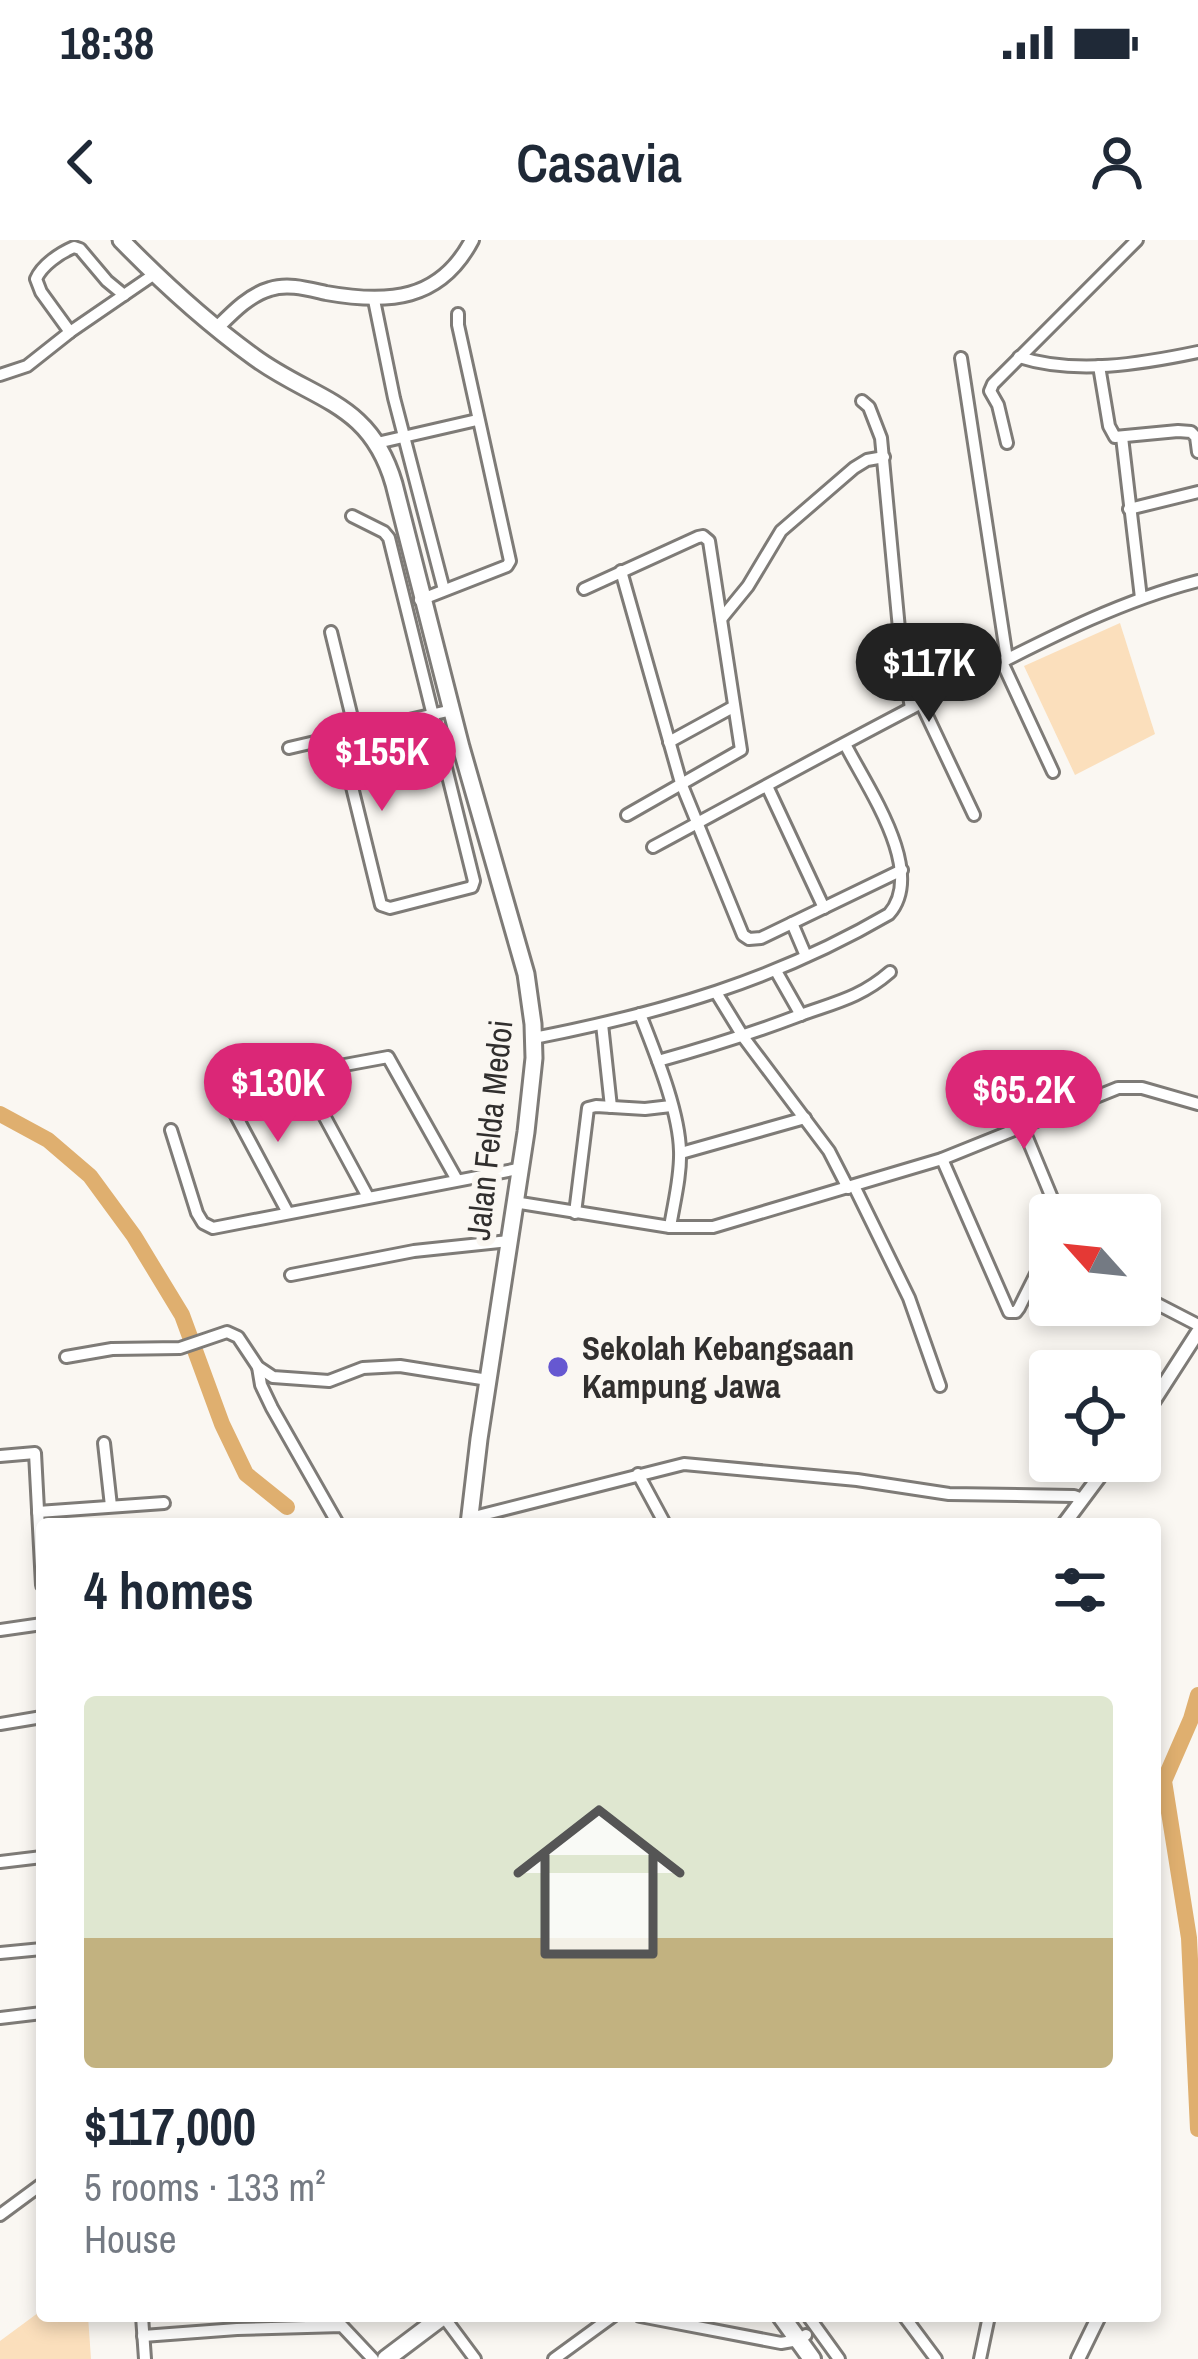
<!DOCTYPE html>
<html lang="en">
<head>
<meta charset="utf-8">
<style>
	body { margin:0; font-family:"Archivo Narrow",sans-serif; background:#f6f6f7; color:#1f2937; height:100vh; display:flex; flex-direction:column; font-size:45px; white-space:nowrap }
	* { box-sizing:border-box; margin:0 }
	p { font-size:39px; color:#747a83 }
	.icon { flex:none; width:66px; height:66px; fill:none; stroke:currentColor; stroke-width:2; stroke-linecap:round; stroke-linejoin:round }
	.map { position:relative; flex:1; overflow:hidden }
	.sheet { position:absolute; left:36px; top:1278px; width:1125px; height:804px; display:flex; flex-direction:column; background:#fff; border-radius:12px; box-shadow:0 6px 18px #0003 }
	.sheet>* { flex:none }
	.needle { width:78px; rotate:297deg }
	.controls { position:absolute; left:1029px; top:954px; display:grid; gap:24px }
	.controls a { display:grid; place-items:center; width:132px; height:132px; border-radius:12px; background:#fff; box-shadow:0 6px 18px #0003; font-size:60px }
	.price { position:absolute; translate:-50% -102px; padding:0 27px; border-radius:42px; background:#db2777; color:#fff; font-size:39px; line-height:78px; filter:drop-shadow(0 3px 6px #0008) }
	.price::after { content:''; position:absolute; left:50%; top:72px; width:36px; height:27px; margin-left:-18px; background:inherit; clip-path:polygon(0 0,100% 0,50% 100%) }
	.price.current { background:#222; color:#fff }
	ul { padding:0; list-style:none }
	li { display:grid; align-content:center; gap:24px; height:636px; padding:0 48px }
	li span { display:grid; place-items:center; height:372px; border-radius:12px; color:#555 }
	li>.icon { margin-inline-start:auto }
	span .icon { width:216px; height:216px; fill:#fffc; stroke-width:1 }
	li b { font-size:51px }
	h2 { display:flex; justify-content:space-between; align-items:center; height:144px; padding:0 48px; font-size:51px }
	.status { display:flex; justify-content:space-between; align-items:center; height:84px; padding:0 60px; background:#fff; direction:ltr }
	.status svg { height:33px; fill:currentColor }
	header { display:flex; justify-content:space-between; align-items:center; height:156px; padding:0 48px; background:#fff; font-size:54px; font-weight:600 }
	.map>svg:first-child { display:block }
	.park { fill:#fbdfbc }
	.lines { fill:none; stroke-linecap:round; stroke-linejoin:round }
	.river { stroke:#dfaf6f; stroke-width:16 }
	.minor-casing { stroke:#7e7b77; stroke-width:16 }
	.tertiary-casing { stroke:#7e7b77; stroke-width:18 }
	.secondary-casing { stroke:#7e7b77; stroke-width:21 }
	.primary-casing { stroke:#7e7b77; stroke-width:22 }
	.minor { stroke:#fff; stroke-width:10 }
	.tertiary { stroke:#fff; stroke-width:12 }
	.secondary { stroke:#fff; stroke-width:15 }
	.primary { stroke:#fff; stroke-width:16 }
	.poi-dot { fill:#6658d1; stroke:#faf7f2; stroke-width:4.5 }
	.labels { text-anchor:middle; stroke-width:12; stroke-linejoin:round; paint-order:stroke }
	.street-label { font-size:33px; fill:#312f2e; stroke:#faf7f2 }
	.poi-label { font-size:33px; font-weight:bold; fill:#312f2e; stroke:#faf7f2; text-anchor:start }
</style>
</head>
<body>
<div class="status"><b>18:38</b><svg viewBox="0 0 49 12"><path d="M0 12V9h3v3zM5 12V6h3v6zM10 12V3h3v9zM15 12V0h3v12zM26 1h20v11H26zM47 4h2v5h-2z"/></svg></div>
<header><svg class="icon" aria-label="back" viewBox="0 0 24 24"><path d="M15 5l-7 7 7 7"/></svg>Casavia<svg class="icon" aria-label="person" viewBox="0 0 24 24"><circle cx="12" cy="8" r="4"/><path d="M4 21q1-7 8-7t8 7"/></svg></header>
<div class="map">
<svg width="1198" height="2119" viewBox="0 0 1198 2119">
	<rect width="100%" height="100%" fill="#faf7f2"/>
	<g class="park">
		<polygon points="1120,383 1155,494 1075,535 1024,426"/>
		<polygon points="42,2070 42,2076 88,2076 91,2119 0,2119 0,2101"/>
	</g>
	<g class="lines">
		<g class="river">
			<polyline points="0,874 48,900 90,936 134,996 182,1075 222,1184 246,1234 287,1267"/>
			<polyline points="1198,1455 1191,1479 1164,1541 1189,1698 1198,1889"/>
		</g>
		<g class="minor-casing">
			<g id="minor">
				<polyline points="374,60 394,158 444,350"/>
				<path d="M70,92L41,52L36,39C42,25 60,13 74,7L80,9L107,41L124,55"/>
				<path d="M1019,117C1075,135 1141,124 1198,112"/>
				<polyline points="961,118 1007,419"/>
				<polyline points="1099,126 1109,186 1115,197 1178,191 1191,192 1196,197 1198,212"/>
				<polyline points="0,135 27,126 70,92 156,33"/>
				<polyline points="862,161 869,167 881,198 901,410 911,468"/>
				<polyline points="1122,197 1141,358"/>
				<polyline points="377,203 477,180"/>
				<polyline points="1007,203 998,165 990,151 993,144 1137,0"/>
				<polyline points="1129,269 1198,252"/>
				<polyline points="621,331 681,543 743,695 749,699 761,698 902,630"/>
				<polyline points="584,349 698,297 703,296 709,301 741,510 627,575"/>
				<polyline points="420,360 507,326 510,321 458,85 458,74"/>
				<polyline points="721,379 748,346 781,291 854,228 867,220 884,217"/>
				<polyline points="331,392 356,494"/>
				<polyline points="1002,422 1053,532"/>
				<polyline points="921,463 974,575"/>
				<polyline points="340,498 381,665 390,668 472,647 474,641 389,298 384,292 352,276"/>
				<polyline points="669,502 733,467"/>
				<polyline points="289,508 452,470"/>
				<polyline points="767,546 824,668"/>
				<path d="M653,607C761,549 868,489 978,434C1049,398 1120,361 1198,341"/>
				<polyline points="792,683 806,716"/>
				<polyline points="776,731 801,775"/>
				<polyline points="717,754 744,798 829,911 848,948"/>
				<path d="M640,774C655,813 679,870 680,911C681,936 674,962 670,987"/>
				<polyline points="602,784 611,867"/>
				<path d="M534,798C662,773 776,740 889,674C927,631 866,546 845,504"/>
				<path d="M658,821C705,808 750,794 795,777C832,763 859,759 890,732"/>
				<polyline points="301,833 368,957"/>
				<polyline points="1023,888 1059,975"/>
				<polyline points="171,890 197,973 203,983 213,988 518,929"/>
				<polyline points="681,913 805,878"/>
				<polyline points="942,919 1009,1072 1016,1072 1019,1068 1050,1006"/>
				<polyline points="854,946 909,1058 940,1146"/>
				<polyline points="514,962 670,987 713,987 942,919 1118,848 1142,848 1198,864"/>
				<polyline points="288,973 225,855 225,847 230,842 258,841 388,817 457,940"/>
				<polyline points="575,973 588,868 596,866 645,869 671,866"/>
				<polyline points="291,1035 414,1011 509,1001"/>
				<polyline points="1140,1055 1198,1085"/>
				<polyline points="66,1117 112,1109 180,1108 227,1092 238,1097 258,1127 273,1137 329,1141 363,1128 400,1126 488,1140"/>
				<polyline points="258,1127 261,1145 272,1168 338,1284"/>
				<polyline points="104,1203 111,1266"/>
				<polyline points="0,1216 35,1213 42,1345"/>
				<polyline points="638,1234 665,1284"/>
				<polyline points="38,1272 164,1263"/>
				<polyline points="470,1278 684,1224 857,1240 949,1254 1074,1256 1082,1259"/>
				<polyline points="0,1390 42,1384"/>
				<polyline points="0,1484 42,1477"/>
				<polyline points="0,1622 42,1617"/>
				<polyline points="0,1713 42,1709"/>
				<polyline points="0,1778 42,1773"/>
				<polyline points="0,1975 42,1944"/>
				<polyline points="142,2076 145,2119"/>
				<polyline points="443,2076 475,2119"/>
				<polyline points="640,2076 781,2103 798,2100 806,2095"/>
				<polyline points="808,2076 839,2119"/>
				<polyline points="904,2076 936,2119"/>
				<polyline points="143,2096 237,2089 342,2086 373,2119"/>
				<polyline points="554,2119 613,2076"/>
				<polyline points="980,2119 989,2076"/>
			</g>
		</g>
		<g class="tertiary-casing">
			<g id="tertiary">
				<path d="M217,88C232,73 249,55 270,49C288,43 308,49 326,53C388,64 440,61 472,0"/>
				<polyline points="1140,1182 1198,1092"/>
				<polyline points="1064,1284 1111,1221"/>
				<polyline points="1078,2119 1099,2076"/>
			</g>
		</g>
		<g class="secondary-casing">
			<path id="secondary" d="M121,0C162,42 207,83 254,117C314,161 370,161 394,244L461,507L526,734L533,784L534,818L526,892L479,1199L469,1284"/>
		</g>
		<g class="primary-casing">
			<g id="primary">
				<polyline points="781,2076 812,2119"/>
				<polyline points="386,2119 443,2076"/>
			</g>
		</g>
		<use href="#minor" class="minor"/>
		<use href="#tertiary" class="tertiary"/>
		<use href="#secondary" class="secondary"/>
		<use href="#primary" class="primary"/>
	</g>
	<circle class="poi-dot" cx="558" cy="1127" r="12"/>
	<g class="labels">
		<g class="street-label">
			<text transform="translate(489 890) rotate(-84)" y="12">Jalan Felda Medoi</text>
		</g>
		<g class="poi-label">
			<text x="582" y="1120">Sekolah Kebangsaan<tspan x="582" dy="38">Kampung Jawa</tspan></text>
		</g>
	</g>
</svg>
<div class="controls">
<a><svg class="needle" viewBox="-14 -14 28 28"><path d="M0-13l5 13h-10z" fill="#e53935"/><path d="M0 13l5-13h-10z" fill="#747a83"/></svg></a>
<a><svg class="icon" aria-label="locate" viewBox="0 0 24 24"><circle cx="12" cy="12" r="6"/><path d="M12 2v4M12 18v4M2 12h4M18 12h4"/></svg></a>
</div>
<b class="price current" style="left:929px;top:485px">$117K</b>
<b class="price" style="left:382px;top:574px">$155K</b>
<b class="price" style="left:278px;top:905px">$130K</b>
<b class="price" style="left:1024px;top:912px">$65.2K</b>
<section class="sheet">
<h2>4 homes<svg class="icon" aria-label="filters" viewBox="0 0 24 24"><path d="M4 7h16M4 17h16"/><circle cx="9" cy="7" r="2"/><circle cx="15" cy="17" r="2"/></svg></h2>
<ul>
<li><span style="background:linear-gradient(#dfe7d0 65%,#c2b280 0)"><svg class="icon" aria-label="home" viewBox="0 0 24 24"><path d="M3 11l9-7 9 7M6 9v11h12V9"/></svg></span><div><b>$117,000</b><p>5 rooms · 133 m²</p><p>House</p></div></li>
</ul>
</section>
</div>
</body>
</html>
